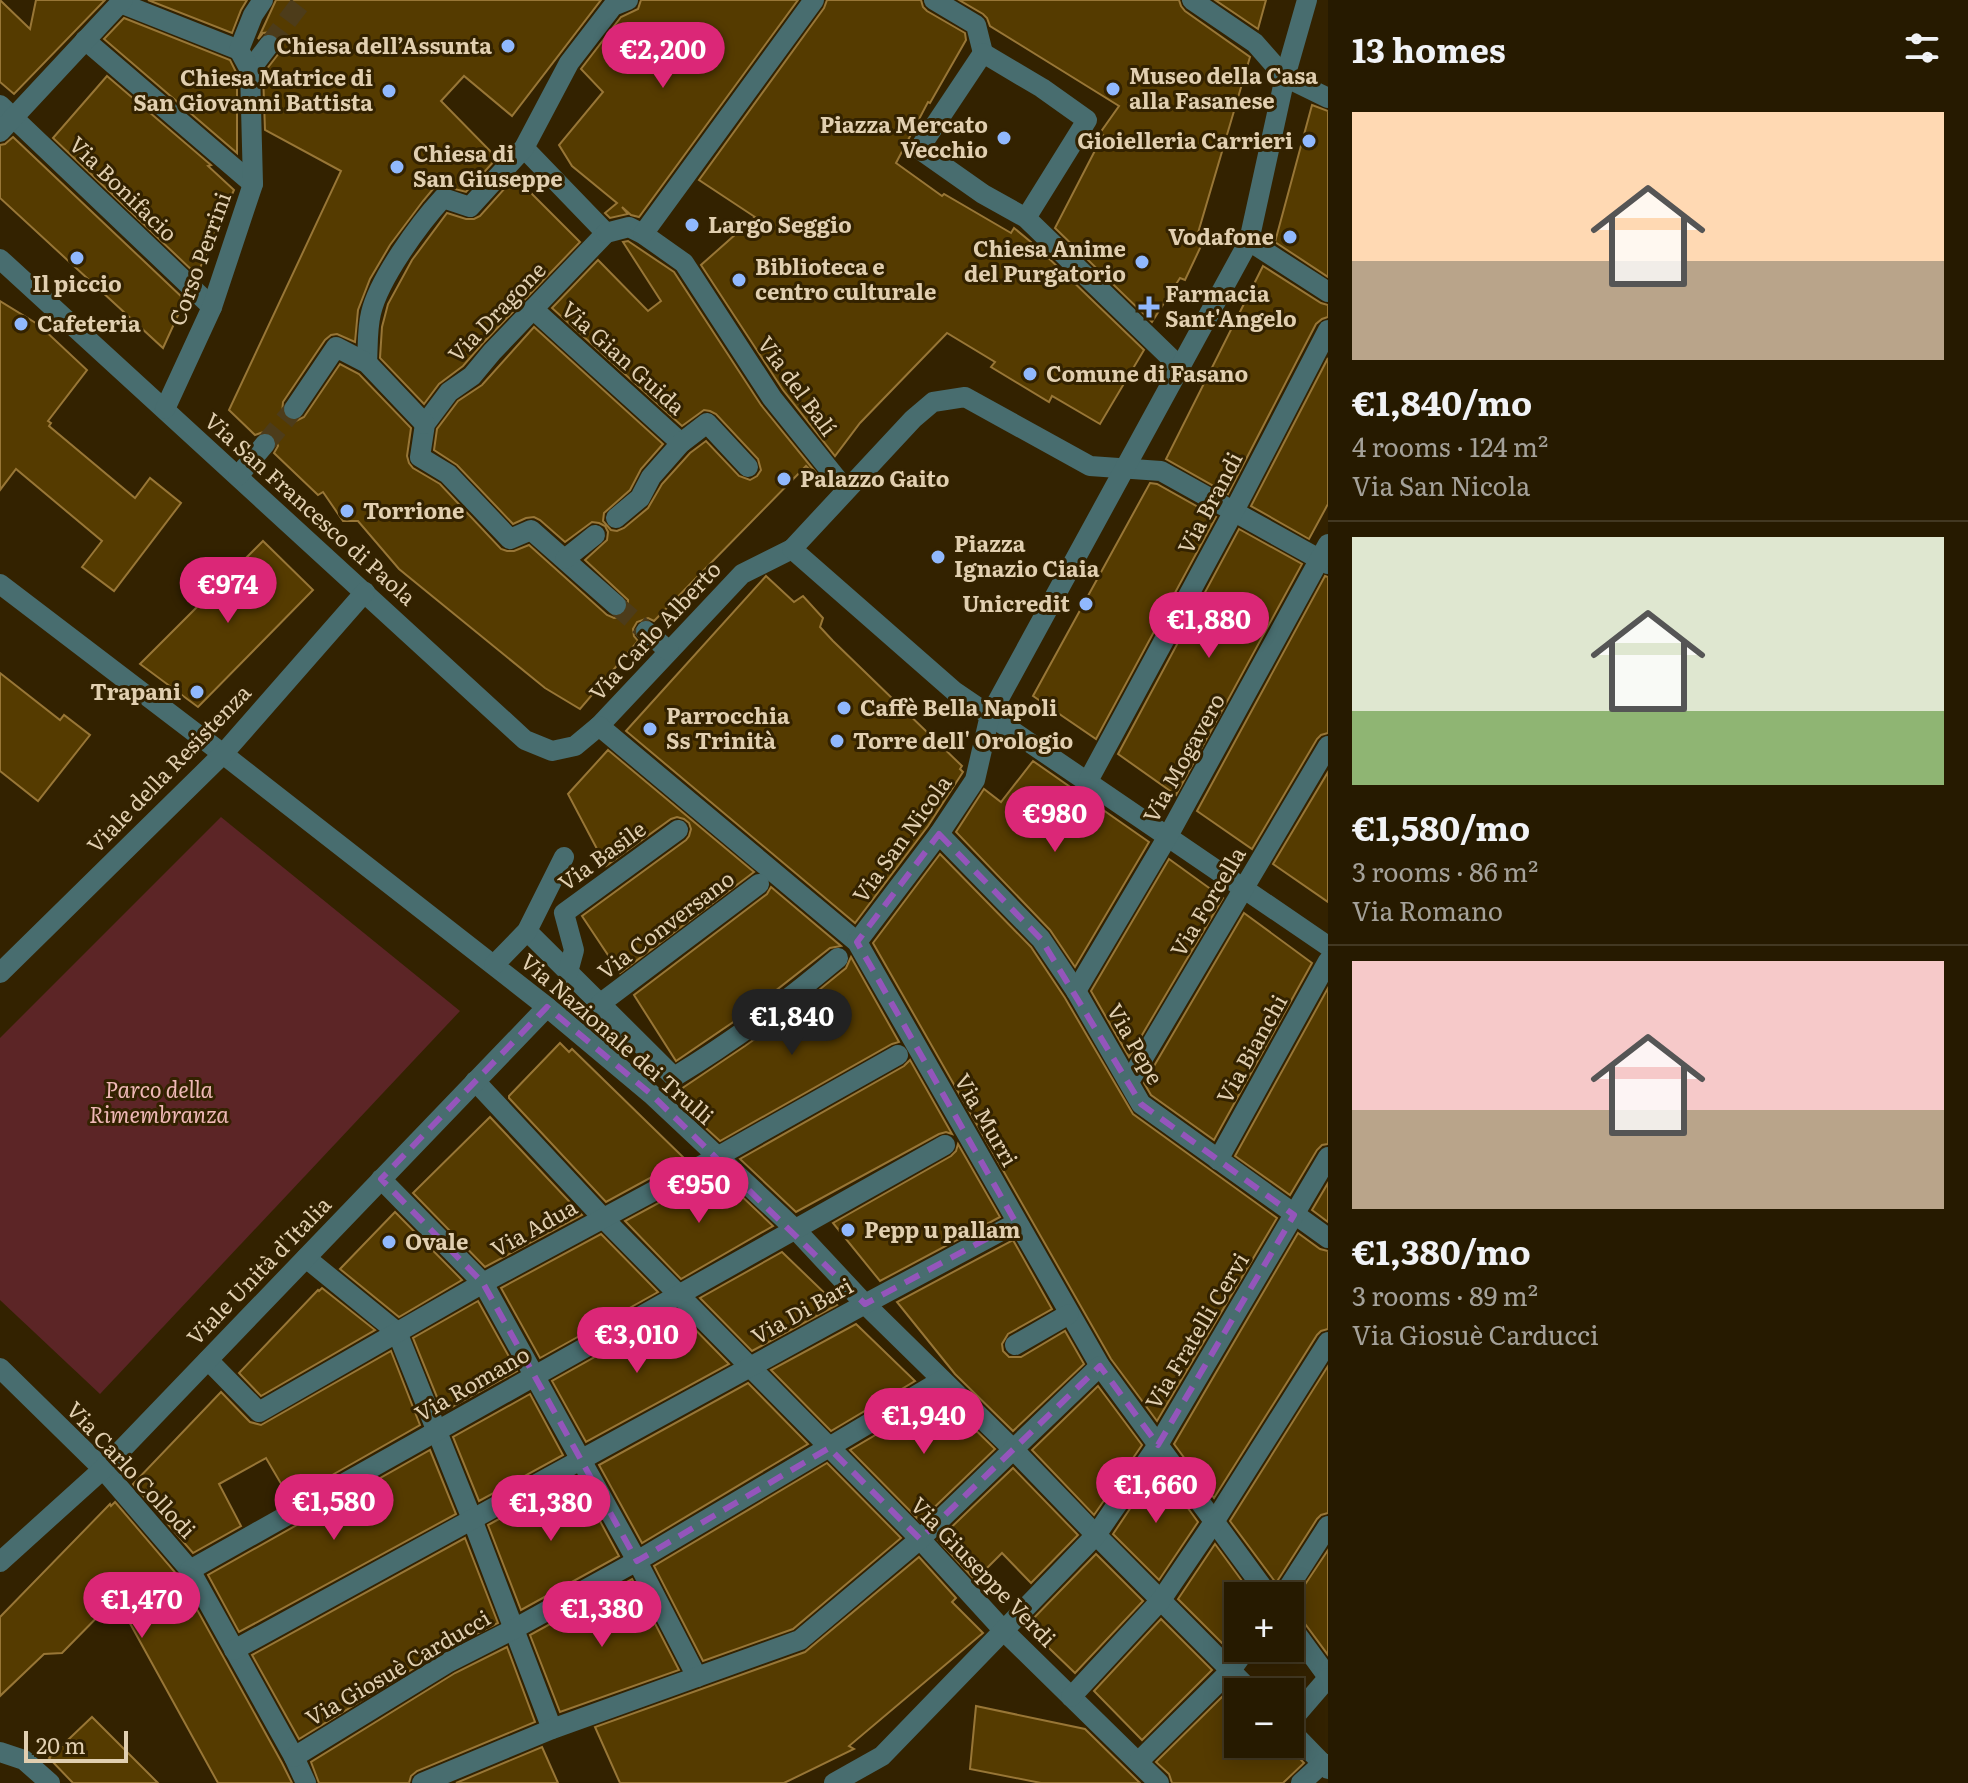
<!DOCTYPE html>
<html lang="en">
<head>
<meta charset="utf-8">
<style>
	body { margin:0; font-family:Literata,serif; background:#2e230a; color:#f1f3f6; height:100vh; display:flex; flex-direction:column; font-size:30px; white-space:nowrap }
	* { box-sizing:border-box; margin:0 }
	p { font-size:26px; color:#a4a199 }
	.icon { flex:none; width:44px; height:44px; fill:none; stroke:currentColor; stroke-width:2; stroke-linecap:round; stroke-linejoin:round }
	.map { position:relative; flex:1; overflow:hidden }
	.panel { display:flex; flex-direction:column; background:#261a00; width:640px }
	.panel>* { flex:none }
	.controls { position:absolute; left:1224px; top:1582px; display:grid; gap:16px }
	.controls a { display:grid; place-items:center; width:80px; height:80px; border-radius:0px; background:#261a00; box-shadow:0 4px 20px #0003,0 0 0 2px #423822; font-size:40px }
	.scale { position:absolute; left:24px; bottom:20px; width:104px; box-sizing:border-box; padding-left:8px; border:4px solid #e1cfb0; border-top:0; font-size:22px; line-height:28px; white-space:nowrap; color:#e1cfb0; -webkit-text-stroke:6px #320; paint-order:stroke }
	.price { position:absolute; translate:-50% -68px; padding:0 18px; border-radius:28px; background:#db2777; color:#fff; font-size:26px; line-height:52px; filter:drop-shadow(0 2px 4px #0008) }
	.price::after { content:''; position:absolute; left:50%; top:48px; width:24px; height:18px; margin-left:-12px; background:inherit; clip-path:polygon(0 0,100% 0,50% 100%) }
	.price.active { background:#222; color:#fff }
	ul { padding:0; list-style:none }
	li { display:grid; align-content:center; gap:16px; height:424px; padding:0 24px }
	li+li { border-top:2px solid #423822 }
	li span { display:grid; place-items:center; height:248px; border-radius:0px; color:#555 }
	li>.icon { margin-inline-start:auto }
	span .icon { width:144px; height:144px; fill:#fffc; stroke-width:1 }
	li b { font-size:34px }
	h2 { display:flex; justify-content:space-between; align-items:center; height:96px; padding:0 24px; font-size:34px }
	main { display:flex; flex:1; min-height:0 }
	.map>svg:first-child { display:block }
	.green { fill:#5c2526 }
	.building { fill:#553b00; stroke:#987636; stroke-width:2 }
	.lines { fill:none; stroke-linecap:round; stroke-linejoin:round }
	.minor-tunnel { stroke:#4d3c1a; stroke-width:20; stroke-dasharray:20 10; stroke-linecap:butt }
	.minor { stroke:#486d6f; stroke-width:20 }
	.marked { fill:none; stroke:#9455bb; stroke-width:6; stroke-dasharray:16 10; stroke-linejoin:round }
	.poi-dot { fill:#90b8fd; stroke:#320; stroke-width:3 }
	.labels { text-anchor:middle; stroke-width:6; stroke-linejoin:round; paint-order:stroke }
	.poi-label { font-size:22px; font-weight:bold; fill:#e1cfb0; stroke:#320; text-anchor:start }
	.street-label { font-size:22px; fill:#e1cfb0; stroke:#320 }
	.park-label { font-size:22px; font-style:italic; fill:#efb8b6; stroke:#320 }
</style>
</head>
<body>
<main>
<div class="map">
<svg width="1328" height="1783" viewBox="0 0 1328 1783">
	<rect width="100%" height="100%" fill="#320"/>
	<polygon class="green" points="221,817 460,1011 100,1394 0,1300 0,1038"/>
	<g class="building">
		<polygon points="0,0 30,29 36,0 105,0 14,94 0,82"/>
		<polygon points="148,0 247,0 241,10 232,33"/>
		<polygon points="276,0 601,0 512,116 464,76 441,101 497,158 466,192 440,185 433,189 423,201 390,245 370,279 358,310 355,342 337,334 331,335 325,340 283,402 282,414 286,419 294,422 304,417 340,364 359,374 411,428 407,456 409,463 413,468 440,484 501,549 507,551 514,551 529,545 607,615 614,618 621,617 628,608 628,600 585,560 607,540 608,532 605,526 599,523 592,522 565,542 540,520 534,517 526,518 513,524 457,465 434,450 437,429 458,401 482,385 534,327 663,444 641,469 630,490 604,513 603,521 611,530 617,531 624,528 648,508 662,484 690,453 706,441 739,476 750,480 757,476 761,470 758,459 716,414 710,411 704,410 682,426 552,308 598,260 648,311 661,301 623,242 628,241 674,272 761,405 817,474 816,476 806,466 654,621 648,618 637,622 633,629 634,636 638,641 580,709 545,688 399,569 358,521 343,521 323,492 318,495 274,453 278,446 274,435 266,431 255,435 229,410 341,171 265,130 263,74 279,53 282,46 281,39 271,32 263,33 258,39"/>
		<polygon points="641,0 798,0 639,217 631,215 622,207 628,214 610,218 605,213 617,203 572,166 559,145 603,92 581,69 621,17 638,9"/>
		<polygon points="827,0 921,0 923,7 927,11 965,33 966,40 930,103 928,102 896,163 942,196 944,194 1011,233 1014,228 1037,247 1144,350 1100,424 1052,396 1049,402 991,367 995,362 947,333 860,423 835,456 783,390 701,265 755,217 699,180 824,8"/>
		<polygon points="959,0 1179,0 1181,6 1185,11 1250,57 1195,243 1201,246 1185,280 1180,278 1152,322 1055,228 1103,135 1100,133 1119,106 990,26 987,18 983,14"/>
		<polygon points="1215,0 1266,0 1258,29"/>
		<polygon points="124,18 230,60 237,74 237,153 104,39"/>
		<polygon points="107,76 211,165 208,166 234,190 197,275 53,138"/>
		<polygon points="1312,105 1328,111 1328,277 1275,242"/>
		<polygon points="13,137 185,300 163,348 0,198 0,145 5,144"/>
		<polygon points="515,177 580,242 483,343 463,366 439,384 424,404 380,358 382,327 388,304 412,260 447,213 466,219 474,219 480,216"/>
		<polygon points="1263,266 1321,303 1328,305 1328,317 1322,319 1316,324 1228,494 1166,459"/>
		<polygon points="0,301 39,325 87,370 48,421 51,423 49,426 135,498 150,478 181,503 114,591 82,567 102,541 16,469 0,490"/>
		<polygon points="1328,358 1328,504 1309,539 1251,506"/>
		<polygon points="1150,483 1157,484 1216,517 1096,739 1033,696"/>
		<polygon points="1239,529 1302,564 1176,795 1118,754"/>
		<polygon points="263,541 313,590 198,707 140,664"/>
		<polygon points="766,576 794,602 803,596 823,618 820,627 833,641 962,766 960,769 963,772 928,826 855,923 626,731"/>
		<polygon points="1325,576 1328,577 1328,733 1321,735 1317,739 1252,849 1197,811"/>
		<polygon points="0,673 60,720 64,715 90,735 38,801 0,771"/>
		<polygon points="608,750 754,872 620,973 582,916 686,840 689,836 691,829 689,823 684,819 677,817 671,819 606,866 568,794"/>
		<polygon points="1033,761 1149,842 1075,967 1050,930 956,832 984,789 1001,802"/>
		<polygon points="1328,772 1328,902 1273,864"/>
		<polygon points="940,854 1031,947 1065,998 1133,1114 1277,1218 1157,1421 1111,1359 873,943"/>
		<polygon points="1169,859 1223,898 1129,1057 1091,991"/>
		<polygon points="771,887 841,946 830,948 751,1010 676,1061 634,995 767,894"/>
		<polygon points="1244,913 1312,963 1214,1140 1151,1095 1144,1083"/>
		<polygon points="851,957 899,1042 892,1044 720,1141 682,1106 681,1089 745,1046 787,1016 846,968"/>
		<polygon points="1328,988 1328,1144 1322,1145 1317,1150 1290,1195 1235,1156"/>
		<polygon points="560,1043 569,1052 572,1049 685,1159 606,1202 509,1098 509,1096"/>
		<polygon points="910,1060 952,1134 946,1132 939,1134 796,1212 740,1159 904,1066"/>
		<polygon points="490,1117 582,1215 485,1267 413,1193"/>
		<polygon points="958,1144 1000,1217 880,1281 833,1223 951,1156 956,1151"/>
		<polygon points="716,1172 773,1226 681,1279 625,1221"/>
		<polygon points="1328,1183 1328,1222 1312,1210"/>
		<polygon points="395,1212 462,1280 399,1317 340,1269"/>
		<polygon points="1298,1233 1320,1249 1328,1251 1328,1329 1321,1331 1317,1335 1214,1498 1174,1444"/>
		<polygon points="601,1234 658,1292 540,1358 501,1288"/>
		<polygon points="1013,1240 1052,1309 1008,1334 1002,1344 1003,1351 1009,1357 1021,1357 1065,1331 1084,1364 1013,1431 955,1374 897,1302"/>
		<polygon points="782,1252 837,1305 752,1351 700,1298"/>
		<polygon points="322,1288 375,1330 261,1396 239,1373 318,1290 319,1291"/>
		<polygon points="478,1301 517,1371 443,1412 413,1338"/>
		<polygon points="677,1311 729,1364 586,1442 552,1381"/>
		<polygon points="856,1324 915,1381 831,1431 771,1370"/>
		<polygon points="391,1351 420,1425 290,1499 266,1458 219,1484 241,1526 193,1553 133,1484 221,1392 250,1422 261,1425"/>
		<polygon points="1328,1366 1328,1513 1321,1515 1317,1519 1276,1583 1230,1521"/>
		<polygon points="748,1383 808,1444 642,1543 599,1465"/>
		<polygon points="1098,1386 1142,1445 1094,1515 1032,1450"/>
		<polygon points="530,1394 563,1455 479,1501 453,1437"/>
		<polygon points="935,1400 947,1412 952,1407 995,1449 920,1521 850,1450"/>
		<polygon points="430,1450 456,1514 239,1632 208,1575"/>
		<polygon points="827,1463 901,1538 793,1629 703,1661 654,1566"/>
		<polygon points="1158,1467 1198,1522 1159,1580 1113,1534"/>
		<polygon points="1013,1468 1078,1535 1031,1583 1002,1553 975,1580 938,1540"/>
		<polygon points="576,1477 619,1556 521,1610 488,1525"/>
		<polygon points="115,1502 179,1577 282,1763 292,1783 218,1783 116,1598 62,1653 44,1654 0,1696 0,1617 110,1504 111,1506"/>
		<polygon points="465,1538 498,1623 442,1651 299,1739 252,1655"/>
		<polygon points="1215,1544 1253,1596 1238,1596 1238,1639 1229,1650 1178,1599"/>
		<polygon points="1328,1550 1328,1655 1300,1617 1290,1611 1290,1607"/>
		<polygon points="1096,1554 1143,1601 1075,1673 1026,1626"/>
		<polygon points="919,1557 956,1598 952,1602 983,1633 849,1746 854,1749 784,1783 620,1783 595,1727 805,1652"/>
		<polygon points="632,1579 679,1670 560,1712 530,1635"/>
		<polygon points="1161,1619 1212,1670 1142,1740 1094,1691"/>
		<polygon points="507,1647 535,1722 417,1771 411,1776 409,1783 319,1783 311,1762 455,1673"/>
		<polygon points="1226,1693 1238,1706 1238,1744 1286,1744 1304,1763 1283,1783 1172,1783 1169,1774 1156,1762"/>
		<polygon points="976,1706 1085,1729 1140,1783 1041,1783 970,1769"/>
		<polygon points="92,1717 158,1783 73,1783 49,1758"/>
		<polygon points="542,1747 558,1783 456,1783"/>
	</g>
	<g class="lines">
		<g class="minor-tunnel">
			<polyline points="269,45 303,0"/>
			<polyline points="265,444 294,409"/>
			<polyline points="616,605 646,631"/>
		</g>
		<g class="minor">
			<polyline points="934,0 976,25 983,53"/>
			<polyline points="1192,0 1255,43 1285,77 1328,98"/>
			<polyline points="120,3 239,50"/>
			<polyline points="85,40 253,184"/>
			<polyline points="250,70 269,45"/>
			<polyline points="0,105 212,307"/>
			<polyline points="0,132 123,0"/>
			<polyline points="524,148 606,233"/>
			<polyline points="1026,218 1087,120 1042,88 983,53 919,149 983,194 1026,218 1181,368"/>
			<polyline points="606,233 492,352 472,376 449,392 425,424 420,457 448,474 510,539 531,530 616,605"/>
			<polyline points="606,233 629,227 643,234 684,263 772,398 846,490"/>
			<polyline points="643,234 814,0"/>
			<polyline points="1249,241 1328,292"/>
			<polyline points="0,259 525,740 552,751 575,746 599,726 742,574 792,549"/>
			<polyline points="533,309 681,443"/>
			<path d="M367,363C368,347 367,329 371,313C379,279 419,224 443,198L470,207L524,148L569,63L613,6L628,0"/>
			<polyline points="165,409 212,307 253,184 250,70 239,50 253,15 263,0"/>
			<polyline points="294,409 336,347 367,363 425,424"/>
			<polyline points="238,476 265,444"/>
			<polyline points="616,518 640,498 651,477 681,443 707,423 748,467"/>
			<polyline points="565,559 595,535"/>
			<polyline points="1328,564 1161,471 1090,466 965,397 933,402 913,419 792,549 954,691 1328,946"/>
			<polyline points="0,584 223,754 547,1007 651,1094 796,1230 865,1304 1013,1449 1096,1535 1252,1692"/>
			<polyline points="646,631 669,651"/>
			<polyline points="599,726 857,942 1100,1366 1269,1596"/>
			<polyline points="1088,781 1234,511 1328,330"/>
			<polyline points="939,834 1041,939 1076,991 1141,1104 1328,1238"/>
			<path d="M527,931L674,1077C732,1042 786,1002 838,958"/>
			<polyline points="857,942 939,834 975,780 990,715 1249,241 1285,77 1307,0"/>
			<polyline points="494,965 527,931 564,857"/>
			<polyline points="568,972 574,950 564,913 678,830"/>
			<polyline points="0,973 223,754 365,592"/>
			<polyline points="1076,991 1168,836 1328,544"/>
			<polyline points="601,1003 759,884"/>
			<polyline points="475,1081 603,1218 920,1539 1004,1631 1159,1783"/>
			<polyline points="1129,1082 1328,746"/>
			<polyline points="1218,1160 1328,961"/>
			<polyline points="381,1179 483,1283 637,1561 697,1677"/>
			<polyline points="306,1258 397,1332 472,1519 552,1729"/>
			<polyline points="1015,1345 1069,1314"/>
			<polyline points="208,1360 259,1412 483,1283 717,1157 898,1055"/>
			<polyline points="0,1368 103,1469 190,1570 294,1757 306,1783"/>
			<polyline points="0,1562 103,1469 547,1007"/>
			<polyline points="190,1570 945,1145"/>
			<polyline points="1283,1596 1328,1526"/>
			<polyline points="1290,1625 1328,1677"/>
			<polyline points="234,1650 865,1304 1016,1223"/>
			<polyline points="1071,1697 1161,1600 1214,1522 1328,1342"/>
			<polyline points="1290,1722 1328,1678"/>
			<polyline points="1290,1730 1328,1769"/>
			<polyline points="0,1752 24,1760 50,1783"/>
			<polyline points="294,1757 449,1662 514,1629 637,1561 942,1380"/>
			<polyline points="1138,1762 1231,1670 1247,1648"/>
			<polyline points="422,1783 552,1729 800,1640 920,1539 1100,1366"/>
			<polyline points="834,1783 882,1756 1096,1535 1158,1445 1328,1157"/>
			<polyline points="1301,1783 1323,1763"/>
		</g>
	</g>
	<path class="marked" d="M939,834L1041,939L1141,1104L1294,1215L1158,1445L1100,1366L920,1539L829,1448L637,1561L483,1283L381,1179L547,1007L651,1094L865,1304L1016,1223L857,942Z"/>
	<g class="poi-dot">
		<circle cx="508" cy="46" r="8"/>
		<circle cx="1113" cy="89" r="8"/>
		<circle cx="389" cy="91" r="8"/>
		<circle cx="1004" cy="138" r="8"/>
		<circle cx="1309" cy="141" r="8"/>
		<circle cx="397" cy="167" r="8"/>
		<circle cx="692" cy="225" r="8"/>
		<circle cx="1290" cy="237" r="8"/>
		<circle cx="77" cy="258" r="8"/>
		<circle cx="1142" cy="262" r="8"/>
		<circle cx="739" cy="280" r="8"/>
		<path d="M1145 295h8v8h8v8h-8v8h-8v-8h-8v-8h8z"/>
		<circle cx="21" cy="324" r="8"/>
		<circle cx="1030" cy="374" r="8"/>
		<circle cx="784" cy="479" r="8"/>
		<circle cx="347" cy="511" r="8"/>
		<circle cx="938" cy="557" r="8"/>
		<circle cx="1086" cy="604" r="8"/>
		<circle cx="197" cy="692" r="8"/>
		<circle cx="844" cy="708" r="8"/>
		<circle cx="650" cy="729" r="8"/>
		<circle cx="837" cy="741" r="8"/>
		<circle cx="848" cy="1230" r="8"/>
		<circle cx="389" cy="1242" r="8"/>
	</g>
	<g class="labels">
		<g class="poi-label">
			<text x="492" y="54" text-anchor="end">Chiesa dell’Assunta</text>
			<text x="1129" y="84">Museo della Casa<tspan x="1129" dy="25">alla Fasanese</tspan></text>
			<text x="373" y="86" text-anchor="end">Chiesa Matrice di<tspan x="373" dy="25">San Giovanni Battista</tspan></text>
			<text x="988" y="133" text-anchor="end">Piazza Mercato<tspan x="988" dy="25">Vecchio</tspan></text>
			<text x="1293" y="149" text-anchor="end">Gioielleria Carrieri</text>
			<text x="413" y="162">Chiesa di<tspan x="413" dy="25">San Giuseppe</tspan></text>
			<text x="708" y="233">Largo Seggio</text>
			<text x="1274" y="245" text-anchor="end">Vodafone</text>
			<text x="1126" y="257" text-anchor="end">Chiesa Anime<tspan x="1126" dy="25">del Purgatorio</tspan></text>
			<text x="755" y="275">Biblioteca e<tspan x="755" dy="25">centro culturale</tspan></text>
			<text x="77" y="292" text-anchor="middle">Il piccio</text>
			<text x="1165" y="302">Farmacia<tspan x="1165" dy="25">Sant'Angelo</tspan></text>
			<text x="37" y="332">Cafeteria</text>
			<text x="1046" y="382">Comune di Fasano</text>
			<text x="800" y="487">Palazzo Gaito</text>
			<text x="363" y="519">Torrione</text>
			<text x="954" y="552">Piazza<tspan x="954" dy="25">Ignazio Ciaia</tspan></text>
			<text x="1070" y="612" text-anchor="end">Unicredit</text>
			<text x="181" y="700" text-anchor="end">Trapani</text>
			<text x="860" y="716">Caffè Bella Napoli</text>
			<text x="666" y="724">Parrocchia<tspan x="666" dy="25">Ss Trinità</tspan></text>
			<text x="853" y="749">Torre dell' Orologio</text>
			<text x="864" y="1238">Pepp u pallam</text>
			<text x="405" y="1250">Ovale</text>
		</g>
		<g class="street-label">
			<text transform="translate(123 189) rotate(44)" y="8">Via Bonifacio</text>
			<text transform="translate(200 259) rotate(-70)" y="8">Corso Perrini</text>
			<text transform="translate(497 312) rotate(-46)" y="8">Via Dragone</text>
			<text transform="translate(623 358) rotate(42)" y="8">Via Gian Guida</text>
			<text transform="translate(797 386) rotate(54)" y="8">Via del Balí</text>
			<text transform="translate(1210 503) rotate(-62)" y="8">Via Brandi</text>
			<text transform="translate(310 509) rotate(42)" y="8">Via San Francesco di Paola</text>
			<text transform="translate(655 631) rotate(-47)" y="8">Via Carlo Alberto</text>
			<text transform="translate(1184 758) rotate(-61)" y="8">Via Mogavero</text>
			<text transform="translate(169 769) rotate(-46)" y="8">Viale della Resistenza</text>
			<text transform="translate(902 839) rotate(-54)" y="8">Via San Nicola</text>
			<text transform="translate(602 856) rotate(-36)" y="8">Via Basile</text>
			<text transform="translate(1208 902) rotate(-59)" y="8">Via Forcella</text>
			<text transform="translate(666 925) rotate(-37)" y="8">Via Conversano</text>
			<text transform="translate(617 1039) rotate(41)" y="8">Via Nazionale dei Trulli</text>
			<text transform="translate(1135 1044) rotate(60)" y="8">Via Pepe</text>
			<text transform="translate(1252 1049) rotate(-61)" y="8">Via Bianchi</text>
			<text transform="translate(986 1120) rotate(60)" y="8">Via Murri</text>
			<text transform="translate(534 1228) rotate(-29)" y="8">Via Adua</text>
			<text transform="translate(259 1271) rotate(-46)" y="8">Viale Unità d'Italia</text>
			<text transform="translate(802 1311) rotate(-29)" y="8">Via Di Bari</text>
			<text transform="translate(1197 1331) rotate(-59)" y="8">Via Fratelli Cervi</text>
			<text transform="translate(472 1384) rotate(-30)" y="8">Via Romano</text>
			<text transform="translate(131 1470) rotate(47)" y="8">Via Carlo Collodi</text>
			<text transform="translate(983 1572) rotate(46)" y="8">Via Giuseppe Verdi</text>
			<text transform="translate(398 1668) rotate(-30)" y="8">Via Giosuè Carducci</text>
		</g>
		<g class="park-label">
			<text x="159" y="1098">Parco della<tspan x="159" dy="25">Rimembranza</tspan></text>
		</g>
	</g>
</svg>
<div class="controls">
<a>+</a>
<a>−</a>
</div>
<div class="scale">20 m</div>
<b class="price" style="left:663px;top:90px">€2,200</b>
<b class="price" style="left:228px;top:625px">€974</b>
<b class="price" style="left:1209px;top:660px">€1,880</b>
<b class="price" style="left:1055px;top:854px">€980</b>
<b class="price active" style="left:792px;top:1057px">€1,840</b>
<b class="price" style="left:699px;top:1225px">€950</b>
<b class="price" style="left:637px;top:1375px">€3,010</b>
<b class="price" style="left:924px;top:1456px">€1,940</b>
<b class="price" style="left:1156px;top:1525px">€1,660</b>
<b class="price" style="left:334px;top:1542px">€1,580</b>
<b class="price" style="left:551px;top:1543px">€1,380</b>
<b class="price" style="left:142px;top:1640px">€1,470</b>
<b class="price" style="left:602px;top:1649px">€1,380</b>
</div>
<section class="panel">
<h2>13 homes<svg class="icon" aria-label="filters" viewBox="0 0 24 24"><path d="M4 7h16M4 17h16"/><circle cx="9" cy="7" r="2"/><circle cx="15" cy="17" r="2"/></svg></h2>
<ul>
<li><span style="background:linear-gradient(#ffd9b3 60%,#b9a48a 0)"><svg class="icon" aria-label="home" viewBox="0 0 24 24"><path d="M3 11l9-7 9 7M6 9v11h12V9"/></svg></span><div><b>€1,840/mo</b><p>4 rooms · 124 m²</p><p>Via San Nicola</p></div></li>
<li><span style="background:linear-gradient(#dfe7d0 70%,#8fb573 0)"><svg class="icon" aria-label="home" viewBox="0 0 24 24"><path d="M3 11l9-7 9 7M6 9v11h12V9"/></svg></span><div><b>€1,580/mo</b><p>3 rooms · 86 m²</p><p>Via Romano</p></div></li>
<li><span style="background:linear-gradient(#f6c9c9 60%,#b9a48a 0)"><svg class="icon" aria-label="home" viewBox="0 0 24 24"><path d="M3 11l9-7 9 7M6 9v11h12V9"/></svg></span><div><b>€1,380/mo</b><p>3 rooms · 89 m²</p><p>Via Giosuè Carducci</p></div></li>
</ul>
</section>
</main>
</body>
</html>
